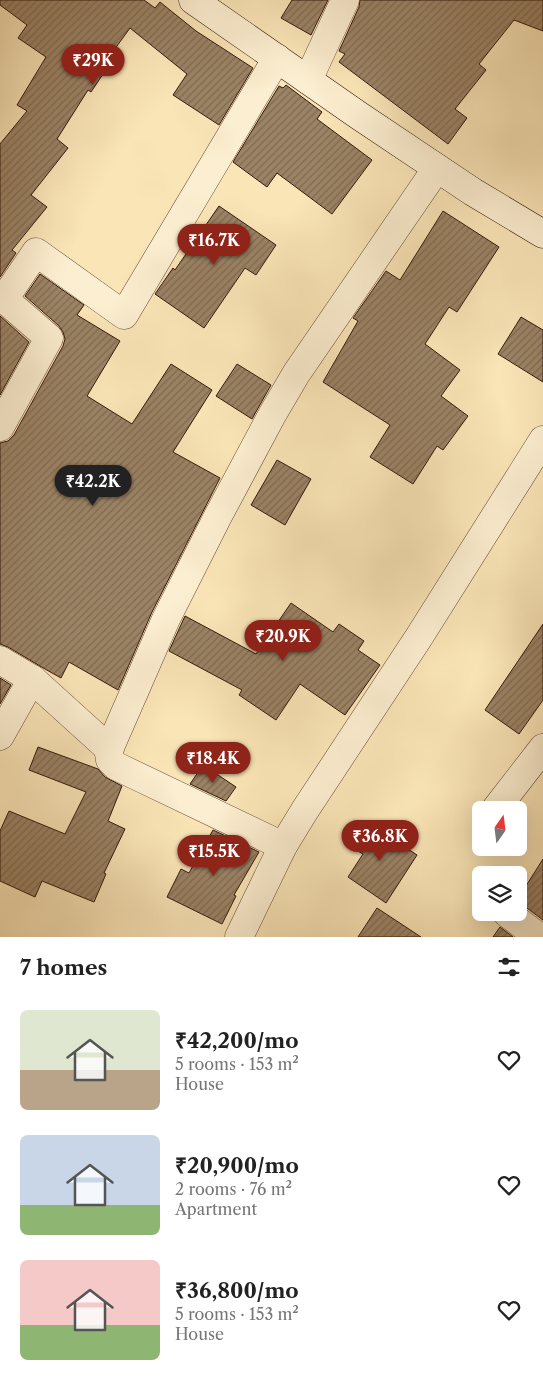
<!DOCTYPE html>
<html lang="en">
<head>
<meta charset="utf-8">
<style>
	body { margin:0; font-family:"Libre Caslon Text",serif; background:#f6f6f6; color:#222; height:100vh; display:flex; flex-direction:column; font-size:19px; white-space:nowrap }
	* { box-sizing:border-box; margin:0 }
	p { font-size:16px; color:#767676 }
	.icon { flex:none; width:28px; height:28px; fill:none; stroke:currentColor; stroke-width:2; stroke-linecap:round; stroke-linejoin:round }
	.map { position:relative; height:937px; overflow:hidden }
	.side { display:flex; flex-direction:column; background:#fff; flex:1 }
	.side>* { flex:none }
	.needle { width:32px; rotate:14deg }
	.buttons { position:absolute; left:472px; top:801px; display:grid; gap:10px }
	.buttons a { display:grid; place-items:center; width:55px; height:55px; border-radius:8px; background:#fff; box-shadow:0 5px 20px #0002; font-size:25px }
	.price { position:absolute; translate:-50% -42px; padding:0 11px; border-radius:18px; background:#8f2418; color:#fff; font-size:16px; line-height:32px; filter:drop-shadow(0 1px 2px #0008) }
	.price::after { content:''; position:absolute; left:50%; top:30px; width:15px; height:11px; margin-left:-8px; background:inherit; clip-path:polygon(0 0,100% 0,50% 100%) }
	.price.selected { background:#222; color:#fff }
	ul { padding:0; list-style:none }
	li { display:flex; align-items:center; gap:15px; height:125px; padding:0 20px }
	li span { display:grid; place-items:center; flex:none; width:140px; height:100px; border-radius:8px; color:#555 }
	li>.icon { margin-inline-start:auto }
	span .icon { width:60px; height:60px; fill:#fffc; stroke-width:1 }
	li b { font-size:21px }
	h2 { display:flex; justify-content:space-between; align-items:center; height:60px; padding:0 20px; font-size:21px }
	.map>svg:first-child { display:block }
	.building { fill:url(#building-hatch); stroke:#34180d }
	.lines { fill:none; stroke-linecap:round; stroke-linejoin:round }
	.street-casing { stroke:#664b38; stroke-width:29 }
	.secondary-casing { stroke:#34180d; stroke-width:29 }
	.street { stroke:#fceed0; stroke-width:28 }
	.secondary { stroke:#fceed0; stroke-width:28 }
</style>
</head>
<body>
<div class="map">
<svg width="543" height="937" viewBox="0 0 543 937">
	<defs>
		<pattern id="building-hatch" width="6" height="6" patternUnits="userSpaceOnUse" patternTransform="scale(1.25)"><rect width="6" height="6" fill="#9b8365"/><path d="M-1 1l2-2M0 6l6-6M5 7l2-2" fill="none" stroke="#7f6a52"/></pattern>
	</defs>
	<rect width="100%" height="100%" fill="#fae5b7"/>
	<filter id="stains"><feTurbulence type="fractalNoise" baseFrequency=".004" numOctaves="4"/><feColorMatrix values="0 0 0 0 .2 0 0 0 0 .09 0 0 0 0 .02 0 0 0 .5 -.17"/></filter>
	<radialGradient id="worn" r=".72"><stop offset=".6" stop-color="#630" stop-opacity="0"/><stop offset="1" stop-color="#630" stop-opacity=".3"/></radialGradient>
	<g class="building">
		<polygon points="0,0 144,0 155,8 160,2 196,31 253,68 219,125 173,95 187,74 130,28 101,68 105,71 91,92 88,90 57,139 68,148 31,195 47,207 12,250 16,253 0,277 0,144 27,111 17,105 46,57 18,38 27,25 0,5"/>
		<polygon points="292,0 328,0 311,35 281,18"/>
		<polygon points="360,0 543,0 543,31 514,20 479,64 486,70 455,109 467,118 448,144 339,62 345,54 339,51 359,7"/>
		<polygon points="286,85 322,112 317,119 372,160 332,214 277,173 267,187 233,162 279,86 283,88"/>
		<polygon points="219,206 276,245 256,275 245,268 204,328 155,294 173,268 175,270"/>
		<polygon points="443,211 499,247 457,312 449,307 425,344 460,370 441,396 468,416 443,450 437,446 413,484 370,457 390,425 323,382 358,321 353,318 386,271 400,280"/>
		<polygon points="40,274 84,305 77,315 120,341 87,396 132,424 171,364 212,390 173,452 220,478 152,612 118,690 69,662 61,678 45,669 8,647 0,644 0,443 8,441 14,435 63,346 65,339 63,332 59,326 25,296"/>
		<polygon points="0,316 29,342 0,395"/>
		<polygon points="521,317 543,330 543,382 498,354"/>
		<polygon points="237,364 271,385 252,419 216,396"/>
		<polygon points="277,460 311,479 285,525 251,505"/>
		<polygon points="291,603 333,632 339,624 364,641 358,650 380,665 345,715 300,684 276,720 239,695 242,690 169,651 185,616 256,654"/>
		<polygon points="543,624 543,700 519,734 485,710"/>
		<polygon points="0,678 11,685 0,704"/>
		<polygon points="38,747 98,769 105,777 122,786 108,821 125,829 104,873 106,874 94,902 42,881 35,897 0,881 0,831 9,811 65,834 86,792 29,770"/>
		<polygon points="203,765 236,787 226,801 190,784"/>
		<polygon points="365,821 417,855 386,903 348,877 363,854 349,846"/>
		<polygon points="213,830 259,852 234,895 236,896 222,924 167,897 181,869 189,873"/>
		<polygon points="543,859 543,920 519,902 519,897"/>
		<polygon points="377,908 421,937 358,937"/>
		<polygon points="500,927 513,937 493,937"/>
	</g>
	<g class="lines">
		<g class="street-casing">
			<g id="street">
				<polyline points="308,80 345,0"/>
				<polyline points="0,427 49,338 4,299 36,252 124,315 277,58"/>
				<polyline points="0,660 32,679 106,746 109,752"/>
				<polyline points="0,736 32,679"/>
				<polyline points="495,810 543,748"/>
				<polyline points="283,846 116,766 110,760 109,752 111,745 166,619 218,516 272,415 296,374 437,168"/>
				<polyline points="507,913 539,937"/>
				<polyline points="239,937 283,846 305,810 419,637 543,440"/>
			</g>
		</g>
		<g class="secondary-casing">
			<polyline id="secondary" points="193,0 358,115 473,192 543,234"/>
		</g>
		<use href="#street" class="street"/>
		<use href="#secondary" class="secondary"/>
	</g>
	<rect width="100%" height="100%" filter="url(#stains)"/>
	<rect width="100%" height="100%" fill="url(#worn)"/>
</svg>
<div class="buttons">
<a><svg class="needle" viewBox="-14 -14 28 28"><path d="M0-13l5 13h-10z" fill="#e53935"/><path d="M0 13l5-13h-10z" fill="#767676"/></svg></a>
<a><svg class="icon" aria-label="layers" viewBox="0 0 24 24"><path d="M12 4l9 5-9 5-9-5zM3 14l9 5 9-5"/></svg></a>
</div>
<b class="price" style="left:93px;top:86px">₹29K</b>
<b class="price" style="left:214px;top:266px">₹16.7K</b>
<b class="price selected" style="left:93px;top:507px">₹42.2K</b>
<b class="price" style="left:283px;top:662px">₹20.9K</b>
<b class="price" style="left:213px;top:784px">₹18.4K</b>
<b class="price" style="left:380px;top:862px">₹36.8K</b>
<b class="price" style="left:214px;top:877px">₹15.5K</b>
</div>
<section class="side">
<h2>7 homes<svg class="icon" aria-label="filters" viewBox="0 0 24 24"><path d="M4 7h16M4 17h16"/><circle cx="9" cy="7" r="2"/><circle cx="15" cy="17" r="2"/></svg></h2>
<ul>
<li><span style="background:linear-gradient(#dfe7d0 60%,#b9a48a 0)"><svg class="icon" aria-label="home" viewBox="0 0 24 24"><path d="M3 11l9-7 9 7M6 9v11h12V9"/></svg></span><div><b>₹42,200/mo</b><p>5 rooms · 153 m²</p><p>House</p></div><svg class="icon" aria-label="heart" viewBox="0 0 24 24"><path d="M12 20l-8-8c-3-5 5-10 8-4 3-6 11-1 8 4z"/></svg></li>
<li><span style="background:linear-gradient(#c9d6e8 70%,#8fb573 0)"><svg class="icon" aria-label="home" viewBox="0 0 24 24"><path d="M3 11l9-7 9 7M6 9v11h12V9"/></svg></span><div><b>₹20,900/mo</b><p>2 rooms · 76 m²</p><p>Apartment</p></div><svg class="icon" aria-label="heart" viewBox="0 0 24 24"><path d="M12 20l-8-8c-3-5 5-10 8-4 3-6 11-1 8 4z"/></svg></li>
<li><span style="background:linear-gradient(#f6c9c9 65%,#8fb573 0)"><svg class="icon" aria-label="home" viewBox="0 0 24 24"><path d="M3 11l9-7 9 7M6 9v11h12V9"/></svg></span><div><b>₹36,800/mo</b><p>5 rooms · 153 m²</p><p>House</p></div><svg class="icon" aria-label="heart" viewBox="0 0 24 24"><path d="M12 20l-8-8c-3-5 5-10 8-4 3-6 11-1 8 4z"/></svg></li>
</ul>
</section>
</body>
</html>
